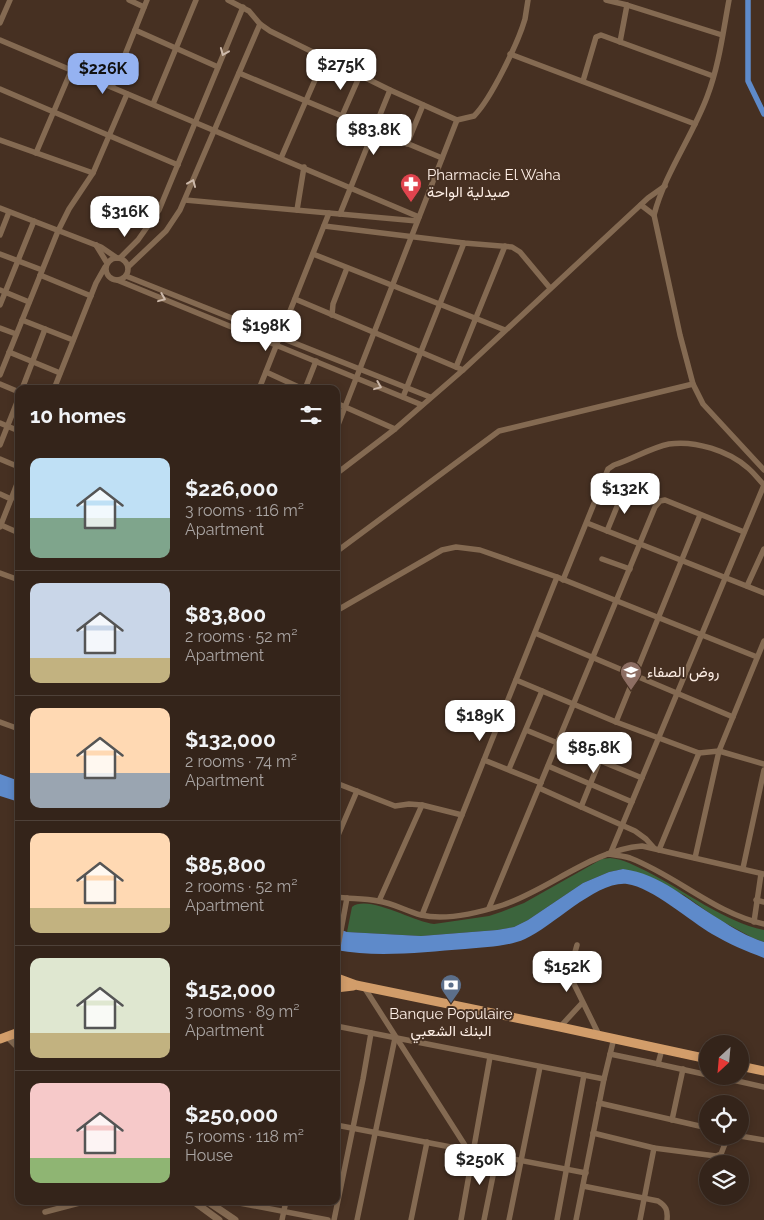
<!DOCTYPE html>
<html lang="en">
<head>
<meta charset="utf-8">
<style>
	body { margin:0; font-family:Raleway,Vazirmatn,sans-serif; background:#3c2c23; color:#f1f3f6; height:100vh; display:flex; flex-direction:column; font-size:19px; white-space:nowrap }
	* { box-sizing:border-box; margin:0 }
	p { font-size:16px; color:#a9a4a2 }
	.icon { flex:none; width:28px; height:28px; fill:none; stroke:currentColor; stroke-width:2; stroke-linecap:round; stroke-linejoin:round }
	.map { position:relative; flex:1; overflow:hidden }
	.sheet { position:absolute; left:15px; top:385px; width:325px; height:820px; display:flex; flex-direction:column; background:#34241a; border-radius:10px; box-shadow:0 2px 8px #0003,0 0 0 1px #4e4139 }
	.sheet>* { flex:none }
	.needle { width:32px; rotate:206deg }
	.fabs { position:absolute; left:699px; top:1035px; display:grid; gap:10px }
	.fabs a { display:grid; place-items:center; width:50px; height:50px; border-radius:50%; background:#34241a; box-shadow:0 2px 8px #0003,0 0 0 1px #4e4139; font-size:25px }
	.price { position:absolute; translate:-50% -42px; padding:0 11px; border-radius:10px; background:#fff; color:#222; font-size:16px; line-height:32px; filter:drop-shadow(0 1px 2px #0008) }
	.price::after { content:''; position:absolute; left:50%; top:30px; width:15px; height:11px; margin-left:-8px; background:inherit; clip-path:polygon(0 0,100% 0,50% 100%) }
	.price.selected { background:#95b2f1; color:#111 }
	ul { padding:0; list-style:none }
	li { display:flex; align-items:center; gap:15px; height:125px; padding:0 15px }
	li+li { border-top:1px solid #4e4139 }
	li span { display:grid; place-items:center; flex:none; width:140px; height:100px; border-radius:10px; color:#555 }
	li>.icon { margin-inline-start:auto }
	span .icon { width:60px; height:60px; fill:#fffc; stroke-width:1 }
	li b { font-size:21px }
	h2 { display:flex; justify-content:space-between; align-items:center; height:60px; padding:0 15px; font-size:21px }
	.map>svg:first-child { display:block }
	.green { fill:#3b643c }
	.water { fill:#5e8aca }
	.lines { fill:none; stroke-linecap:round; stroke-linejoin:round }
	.canal { stroke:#5e8aca; stroke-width:5.5 }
	.minor { stroke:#846a52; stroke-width:5.5 }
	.tertiary { stroke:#846a52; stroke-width:7 }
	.primary { stroke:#d29d6a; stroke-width:9 }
	.oneway { stroke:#cdb9aa }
	.labels { text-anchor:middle; stroke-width:4; stroke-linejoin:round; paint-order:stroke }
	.poi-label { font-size:15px; fill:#fdeee5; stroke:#463022; text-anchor:start }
</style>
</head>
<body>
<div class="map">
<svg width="764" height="1220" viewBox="0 0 764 1220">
	<rect width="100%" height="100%" fill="#463022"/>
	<path class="green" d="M610,858C624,859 635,866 646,871C684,890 724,922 764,930V942L753,938L718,919L684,895L623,869L609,872L583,883L528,920L514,927L497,930L421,936L347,932L352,907C368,894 413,922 434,924L489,916L501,912L524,903L602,859Z"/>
	<g class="water">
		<polygon points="0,774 19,781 19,802 0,796"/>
		<path d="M623,869C661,874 687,900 719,919C733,928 748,937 764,942V958C746,951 729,944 712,934C691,922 652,887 627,884C596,881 554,926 525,939C507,947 485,947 465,949C423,952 378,958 336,950V928L347,932L421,936L497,930L514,927L528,920L583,883L609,872Z"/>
	</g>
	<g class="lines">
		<polyline class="canal" points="748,0 748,81 764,114"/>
		<g class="minor">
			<polyline points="129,0 144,7"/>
			<path d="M228,0L249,11L260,24L270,31L390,90L457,120L474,116C491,99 518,43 525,19C526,13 527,6 528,0"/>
			<polyline points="606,0 627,5"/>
			<path d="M729,0C723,32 719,66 707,97C692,137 665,173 654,215L680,335L693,384L703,404L764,470"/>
			<polyline points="0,23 10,0"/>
			<polyline points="135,30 218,67"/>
			<polyline points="0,40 419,217"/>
			<polyline points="620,42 627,5 722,35"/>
			<polyline points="510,54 695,124"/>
			<polyline points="239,73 442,158"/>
			<polyline points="583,81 596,37 601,35 713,76"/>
			<polyline points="112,87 147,0"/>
			<polyline points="0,89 178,165"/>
			<polyline points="153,104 196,0"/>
			<polyline points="342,116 360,75"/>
			<polyline points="0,140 93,173 127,94"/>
			<polyline points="407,144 423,105"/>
			<polyline points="36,153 71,71"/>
			<polyline points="281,158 325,57"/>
			<polyline points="185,200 417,221"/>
			<polyline points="641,205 654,215"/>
			<polyline points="0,208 101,247 117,258"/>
			<polyline points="297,210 304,167"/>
			<polyline points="340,214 390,90"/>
			<polyline points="324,226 464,243 512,247 520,252 550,288"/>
			<polyline points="0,235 9,212"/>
			<polyline points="96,245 107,263"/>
			<polyline points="0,254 42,270"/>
			<polyline points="313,254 505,330"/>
			<circle cx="117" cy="269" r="11"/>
			<polyline points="120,258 138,240 159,210 243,7"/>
			<polyline points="128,267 166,231 180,210 260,24"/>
			<polyline points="40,275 91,296"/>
			<polyline points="126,276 430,397"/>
			<polyline points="117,280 422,405"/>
			<polyline points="0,290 29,302"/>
			<polyline points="295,299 463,370"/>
			<polyline points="0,305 34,221"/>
			<polyline points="332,315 333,304 347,268"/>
			<polyline points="22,320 73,340"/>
			<polyline points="0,328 16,334"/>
			<polyline points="9,352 60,373"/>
			<polyline points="456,367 505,246"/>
			<polyline points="266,372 303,389"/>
			<polyline points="0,375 58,231 69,209 93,173"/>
			<polyline points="0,384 19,392"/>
			<polyline points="22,389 45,329"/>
			<polyline points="54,389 96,283 105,267"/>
			<polyline points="259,389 329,213"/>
			<polyline points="305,389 316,361"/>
			<polyline points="403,397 464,243"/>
			<polyline points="336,403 395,429"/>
			<polyline points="0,423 19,431"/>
			<polyline points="336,430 457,120"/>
			<polyline points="0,445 19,397"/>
			<polyline points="0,459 19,467"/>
			<polyline points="336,474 395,429 463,370 648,198 665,186"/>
			<polyline points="0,494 11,499"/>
			<polyline points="587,523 764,593"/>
			<polyline points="1,525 19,533"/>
			<polyline points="0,527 19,479"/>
			<polyline points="607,531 623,492"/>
			<polyline points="336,552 499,431 693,384"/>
			<polyline points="602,559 630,569"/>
			<polyline points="0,573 19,580"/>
			<path d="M563,580L608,469L614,465C633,459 650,448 669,444C695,440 729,451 748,468C754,473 759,480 764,485"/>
			<polyline points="747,586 764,549"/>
			<polyline points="336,611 442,550 456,547 480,550 557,577 757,657"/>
			<polyline points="535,633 733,717"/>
			<polyline points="516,680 616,722 699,753 719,751 764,764"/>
			<polyline points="0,722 19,729"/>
			<polyline points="616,722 700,515"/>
			<polyline points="526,730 642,778"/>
			<polyline points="484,760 541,783"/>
			<polyline points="548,766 632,802"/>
			<polyline points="509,769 542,691"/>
			<polyline points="336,783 395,806 409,804 422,805 462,815"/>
			<polyline points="539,788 635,831 646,839 654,848"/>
			<polyline points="581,807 600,760"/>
			<polyline points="336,840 357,791"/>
			<polyline points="659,850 699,753"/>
			<polyline points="611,852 764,485"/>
			<path d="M608,854C615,855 623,856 630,858C677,876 714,913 764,924"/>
			<polyline points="695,858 719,751 764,641"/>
			<polyline points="743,868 764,770"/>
			<path d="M336,897C350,899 364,898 378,901C393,903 406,911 421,915C445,921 481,912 503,905C550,889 592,850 642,846L764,874"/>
			<polyline points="756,900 764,902"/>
			<polyline points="379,901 422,805"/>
			<polyline points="489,908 655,507 660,501 665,500 744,532"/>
			<polyline points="422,915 557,577"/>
			<polyline points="754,922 761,874"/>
			<polyline points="577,945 570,970 573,982 599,1035"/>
			<polyline points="336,957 347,898"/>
			<polyline points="364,987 468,1150"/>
			<polyline points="336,1026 604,1079"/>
			<polyline points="560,1027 582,1003"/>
			<polyline points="610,1054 658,1064 662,1049"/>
			<polyline points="658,1064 708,1075"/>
			<polyline points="715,1076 764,1087"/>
			<polyline points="599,1103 708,1128"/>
			<polyline points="672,1120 683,1069"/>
			<polyline points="336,1125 586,1173"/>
			<polyline points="593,1133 654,1148 716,1156 721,1154 728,1136"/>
			<polyline points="740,1136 764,1140"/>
			<path d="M583,1186L658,1201C666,1206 668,1210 667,1220"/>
			<polyline points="229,1201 328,1220"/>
			<polyline points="45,1212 87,1201"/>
			<polyline points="282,1220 286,1201"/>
			<polyline points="334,1220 363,1079 371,1033"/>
			<polyline points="357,1220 395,1038"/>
			<polyline points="411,1220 427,1142"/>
			<polyline points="461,1220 490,1057"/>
			<polyline points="484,1220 497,1156"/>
			<polyline points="509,1220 540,1067"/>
			<polyline points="557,1220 584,1075"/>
			<polyline points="576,1220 604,1079 614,1038"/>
			<polyline points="640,1220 654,1148"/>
		</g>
		<g class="tertiary">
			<polyline points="7,1036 19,1048"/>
			<polyline points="193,1201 219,1220"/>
			<polyline points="207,1201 235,1220"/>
		</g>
		<g class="primary">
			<polyline points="337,978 356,985 560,1027 708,1059"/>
			<polyline points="336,988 353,986"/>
			<polyline points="0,1039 19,1032"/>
			<polyline points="740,1066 764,1071"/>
		</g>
	</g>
	<defs><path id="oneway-chevron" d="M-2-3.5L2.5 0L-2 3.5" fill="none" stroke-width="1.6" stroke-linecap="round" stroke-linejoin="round" transform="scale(1.25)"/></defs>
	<g class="oneway">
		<use href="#oneway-chevron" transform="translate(224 52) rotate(112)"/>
		<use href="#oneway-chevron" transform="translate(192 183) rotate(-67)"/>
		<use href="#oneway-chevron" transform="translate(162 298) rotate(22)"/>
		<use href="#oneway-chevron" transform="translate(378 386) rotate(22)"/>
	</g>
	<defs>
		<g id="pharmacy-pin" transform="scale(1.125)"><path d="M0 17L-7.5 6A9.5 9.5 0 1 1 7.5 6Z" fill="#e0444e" stroke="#463022"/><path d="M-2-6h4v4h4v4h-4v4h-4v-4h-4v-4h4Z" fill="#fff"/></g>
		<g id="school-pin" transform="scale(1.125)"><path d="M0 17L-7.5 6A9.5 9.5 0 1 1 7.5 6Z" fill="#8d6e63" stroke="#463022"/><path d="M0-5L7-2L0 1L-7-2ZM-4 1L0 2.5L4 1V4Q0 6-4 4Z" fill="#fff"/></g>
		<g id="bank-pin" transform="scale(1.125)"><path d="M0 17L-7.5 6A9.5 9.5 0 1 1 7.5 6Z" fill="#5c6f8a" stroke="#463022"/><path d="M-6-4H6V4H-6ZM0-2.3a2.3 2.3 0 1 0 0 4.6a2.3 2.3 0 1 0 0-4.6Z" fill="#fff"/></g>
	</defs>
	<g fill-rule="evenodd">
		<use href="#pharmacy-pin" x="411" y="184"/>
		<use href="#school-pin" x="631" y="672"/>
		<use href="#bank-pin" x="451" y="985"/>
	</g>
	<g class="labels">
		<g class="poi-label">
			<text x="427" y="180">Pharmacie El Waha<tspan x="427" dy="17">صيدلية الواحة</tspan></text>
			<text x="647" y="677">روض الصفاء</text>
			<text x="451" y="1019" text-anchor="middle">Banque Populaire<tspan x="451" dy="17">البنك الشعبي</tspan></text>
		</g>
	</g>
</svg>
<div class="fabs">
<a><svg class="needle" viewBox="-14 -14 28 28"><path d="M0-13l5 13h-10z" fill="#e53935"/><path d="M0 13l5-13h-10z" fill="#a9a4a2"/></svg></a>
<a><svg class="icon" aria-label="locate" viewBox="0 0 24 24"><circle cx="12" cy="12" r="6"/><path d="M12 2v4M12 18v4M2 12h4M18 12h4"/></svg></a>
<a><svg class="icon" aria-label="layers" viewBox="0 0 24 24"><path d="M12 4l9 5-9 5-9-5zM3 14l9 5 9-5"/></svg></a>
</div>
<b class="price" style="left:341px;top:91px">$275K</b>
<b class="price selected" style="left:103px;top:95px">$226K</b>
<b class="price" style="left:374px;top:156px">$83.8K</b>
<b class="price" style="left:125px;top:238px">$316K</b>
<b class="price" style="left:266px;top:352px">$198K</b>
<b class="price" style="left:625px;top:515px">$132K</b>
<b class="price" style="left:480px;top:742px">$189K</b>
<b class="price" style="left:594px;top:774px">$85.8K</b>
<b class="price" style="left:567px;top:993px">$152K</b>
<b class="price" style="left:480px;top:1186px">$250K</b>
<section class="sheet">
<h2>10 homes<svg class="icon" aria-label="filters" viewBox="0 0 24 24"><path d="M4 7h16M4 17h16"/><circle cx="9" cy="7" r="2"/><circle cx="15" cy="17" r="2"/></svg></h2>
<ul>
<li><span style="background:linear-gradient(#bfe0f5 60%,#7fa58c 0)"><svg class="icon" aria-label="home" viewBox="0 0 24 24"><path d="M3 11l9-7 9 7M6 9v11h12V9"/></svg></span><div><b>$226,000</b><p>3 rooms · 116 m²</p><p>Apartment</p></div></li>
<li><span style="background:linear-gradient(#c9d6e8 75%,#c2b280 0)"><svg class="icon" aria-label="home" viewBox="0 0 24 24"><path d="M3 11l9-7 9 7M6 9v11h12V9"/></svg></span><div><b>$83,800</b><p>2 rooms · 52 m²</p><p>Apartment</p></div></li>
<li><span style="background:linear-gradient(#ffd9b3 65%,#9aa5b1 0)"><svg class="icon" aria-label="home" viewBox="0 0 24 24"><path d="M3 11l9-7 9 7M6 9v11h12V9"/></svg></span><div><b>$132,000</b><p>2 rooms · 74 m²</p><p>Apartment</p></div></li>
<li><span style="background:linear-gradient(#ffd9b3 75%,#c2b280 0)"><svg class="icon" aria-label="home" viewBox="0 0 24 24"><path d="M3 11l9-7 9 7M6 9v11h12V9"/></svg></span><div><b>$85,800</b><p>2 rooms · 52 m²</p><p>Apartment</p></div></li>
<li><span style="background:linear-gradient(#dfe7d0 75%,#c2b280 0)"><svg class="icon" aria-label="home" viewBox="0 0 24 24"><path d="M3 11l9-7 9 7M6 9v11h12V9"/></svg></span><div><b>$152,000</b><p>3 rooms · 89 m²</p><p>Apartment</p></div></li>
<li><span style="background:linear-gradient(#f6c9c9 75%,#8fb573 0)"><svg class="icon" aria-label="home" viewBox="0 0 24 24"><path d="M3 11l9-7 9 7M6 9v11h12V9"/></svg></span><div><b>$250,000</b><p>5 rooms · 118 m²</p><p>House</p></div></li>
</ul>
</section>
</div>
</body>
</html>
